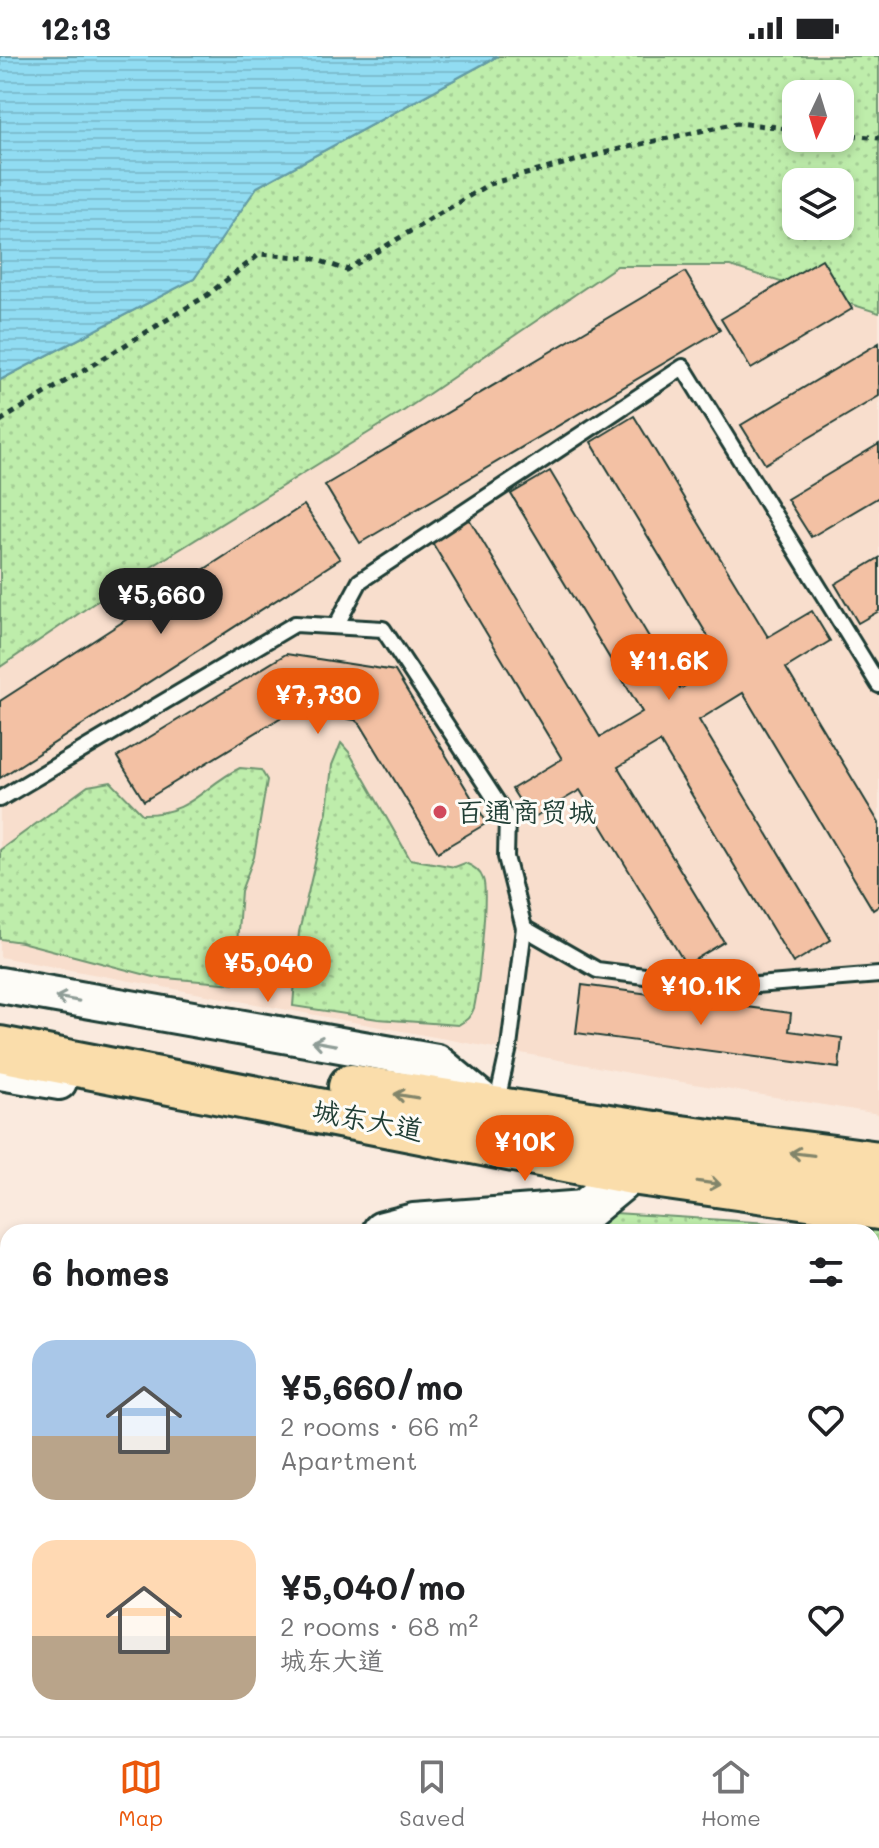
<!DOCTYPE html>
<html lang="en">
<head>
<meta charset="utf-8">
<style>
	body { margin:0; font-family:Mali,"LXGW WenKai TC",sans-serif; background:#f2f2f2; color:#202124; height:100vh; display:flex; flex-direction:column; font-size:30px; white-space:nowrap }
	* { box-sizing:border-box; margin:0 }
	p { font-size:26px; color:#757577 }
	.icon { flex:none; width:44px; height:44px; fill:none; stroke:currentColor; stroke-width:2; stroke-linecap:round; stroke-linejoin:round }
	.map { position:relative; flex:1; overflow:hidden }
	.details { position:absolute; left:0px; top:1168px; width:880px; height:512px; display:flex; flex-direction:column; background:#fff; border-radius:24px 24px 0 0; box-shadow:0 4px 12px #0003 }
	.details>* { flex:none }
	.needle { width:52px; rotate:184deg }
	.tools { position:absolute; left:782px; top:24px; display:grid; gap:16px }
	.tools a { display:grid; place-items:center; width:72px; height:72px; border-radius:16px; background:#fff; box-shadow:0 4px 12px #0003; font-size:40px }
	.price { position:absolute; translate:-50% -68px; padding:0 18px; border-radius:28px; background:#ea580c; color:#fff; font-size:26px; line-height:52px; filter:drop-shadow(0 2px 4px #0008) }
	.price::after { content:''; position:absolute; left:50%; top:48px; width:24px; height:18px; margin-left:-12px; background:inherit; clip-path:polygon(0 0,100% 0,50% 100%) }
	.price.on { background:#222; color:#fff }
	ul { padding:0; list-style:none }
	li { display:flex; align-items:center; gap:24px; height:200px; padding:0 32px }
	li span { display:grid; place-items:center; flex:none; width:224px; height:160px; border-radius:24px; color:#555 }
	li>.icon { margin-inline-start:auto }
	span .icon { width:96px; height:96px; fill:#fffc; stroke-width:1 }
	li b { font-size:34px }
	h2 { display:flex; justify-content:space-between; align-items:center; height:96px; padding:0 32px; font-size:34px }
	.status { display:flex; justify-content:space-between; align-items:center; height:56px; padding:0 40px; background:#fff; direction:ltr }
	.status svg { height:22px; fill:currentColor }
	.tabs { display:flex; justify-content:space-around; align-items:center; height:112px; border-top:2px solid #e0e0e0; background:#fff; font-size:22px; color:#757577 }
	.tabs a { display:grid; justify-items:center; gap:4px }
	.tabs .on { color:#ea580c }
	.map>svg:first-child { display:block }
	.built { fill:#f8decd }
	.park { fill:url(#park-dots); stroke:#6e9570; stroke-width:2; fill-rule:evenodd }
	.water { fill:url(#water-rules); stroke:#639ca6; stroke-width:2 }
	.building { fill:#f3c1a4; stroke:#1f3d34; stroke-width:2 }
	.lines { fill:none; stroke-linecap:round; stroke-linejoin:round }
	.service-casing { stroke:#1f3d34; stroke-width:20 }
	.tertiary-casing { stroke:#1f3d34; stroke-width:40 }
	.secondary-casing { stroke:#1f3d34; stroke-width:46 }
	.primary-casing { stroke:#1f3d34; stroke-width:50 }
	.path { stroke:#1f3d34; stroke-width:5; stroke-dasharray:6 6; stroke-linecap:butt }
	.service { stroke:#fdfcf7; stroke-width:14 }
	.tertiary { stroke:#fdfcf7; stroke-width:34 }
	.secondary { stroke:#fdfcf7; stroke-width:40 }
	.primary { stroke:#faddab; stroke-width:44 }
	.oneway { stroke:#8e9c96 }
	.oneway2 { stroke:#82856a }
	.poi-dot { fill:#d1495b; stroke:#fdfcf7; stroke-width:3 }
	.labels { text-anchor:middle; stroke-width:6; stroke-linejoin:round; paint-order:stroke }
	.poi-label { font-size:28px; fill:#1f3d34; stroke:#fdfcf7; text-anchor:start }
	.street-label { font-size:28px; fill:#1f3d34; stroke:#fdfcf7 }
</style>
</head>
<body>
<div class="status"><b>12:13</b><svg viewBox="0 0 49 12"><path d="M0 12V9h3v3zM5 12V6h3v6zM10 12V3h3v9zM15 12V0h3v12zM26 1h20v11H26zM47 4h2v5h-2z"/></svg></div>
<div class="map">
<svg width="879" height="1680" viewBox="0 0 879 1680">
	<defs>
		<pattern id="park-dots" width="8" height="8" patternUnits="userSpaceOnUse" patternTransform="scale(2)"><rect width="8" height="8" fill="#beedab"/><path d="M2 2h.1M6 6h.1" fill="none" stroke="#a3cc94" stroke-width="1.8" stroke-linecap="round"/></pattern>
		<pattern id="water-rules" width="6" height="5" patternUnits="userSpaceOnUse" patternTransform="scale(2)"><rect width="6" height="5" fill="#91dcf2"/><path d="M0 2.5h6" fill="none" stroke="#7dbed0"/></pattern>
	</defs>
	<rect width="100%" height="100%" fill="#faeade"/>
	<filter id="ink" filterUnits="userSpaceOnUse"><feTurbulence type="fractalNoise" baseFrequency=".0125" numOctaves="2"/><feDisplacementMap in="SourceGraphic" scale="16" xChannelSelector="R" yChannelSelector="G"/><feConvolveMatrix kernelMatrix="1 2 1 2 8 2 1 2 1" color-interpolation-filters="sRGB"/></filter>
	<g filter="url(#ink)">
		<polygon class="built" points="617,210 730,210 879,257 879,1058 657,1022 0,901 0,611 106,539 402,356"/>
		<g class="park">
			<path d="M498,0H879V257L730,210H617L402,356L106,539L0,611V324L194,223L257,131ZM796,38H840V82H796ZM796,126H840V170H796Z"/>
			<path d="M341,687L349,696L410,803L455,811L465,807C473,810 480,814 483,823C489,836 478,934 474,952C471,961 466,965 458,969L378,963L293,950L299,876L327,755L332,709Z"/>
			<path d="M240,712L261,714L267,724L254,801L241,835L234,928L154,921L21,886L0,883V794L88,730L111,726L142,758C192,759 202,730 240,712Z"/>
			<polygon points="584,1155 879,1174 879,1680 0,1680 0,1341 8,1336 8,1672 872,1672 872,1176 481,1176"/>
		</g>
		<polygon class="water" points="0,0 498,0 257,131 194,223 0,324"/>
		<g class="building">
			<polygon points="822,203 852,253 751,313 721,263"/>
			<polygon points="685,216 720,274 360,487 325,429"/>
			<polygon points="879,287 879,340 765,408 741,369"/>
			<polygon points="634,360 768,581 812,555 830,585 786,612 879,767 879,850 873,854 743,637 699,664 831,884 793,907 660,686 618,711 724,886 686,909 580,734 531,763 512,733 562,703 430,483 468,461 600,681 642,656 511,438 550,415 680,633 724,607 591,386"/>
			<polygon points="879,388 879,441 811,481 787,443"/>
			<polygon points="304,449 340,503 0,722 0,645"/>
			<polygon points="879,502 879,555 858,567 835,528"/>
			<polygon points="286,598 395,615 487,767 438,796 361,669 355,664 293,654 144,745 117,701"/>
			<polygon points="582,929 791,957 789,975 842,982 839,1012 576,977"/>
		</g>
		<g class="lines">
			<g class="service-casing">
				<g id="service">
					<polyline points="336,570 360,525 683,311 879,629"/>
					<polyline points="0,743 295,568 383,573 507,761 506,801 524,872"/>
					<polyline points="496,1050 509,991 524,872 597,914 732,931 879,919"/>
					<polyline points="120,1680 143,1672"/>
				</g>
			</g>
			<g class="tertiary-casing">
				<g id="tertiary">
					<polyline points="0,929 437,1006 495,1054"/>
					<polyline points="0,1016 59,1026"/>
				</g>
			</g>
			<g class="secondary-casing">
				<g id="secondary">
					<polyline points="383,1176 414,1168 584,1155 652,1099"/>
					<polyline points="0,1317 8,1313"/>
				</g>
			</g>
			<g class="primary-casing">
				<g id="primary">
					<polyline points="0,993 632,1116 879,1151"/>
					<polyline points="351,1031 673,1081 879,1108"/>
				</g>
			</g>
			<g class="path">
				<polyline points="840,78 879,82"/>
				<polyline points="0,365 206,240 260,198 312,202 346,214 489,128 623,92 737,67 796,73"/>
				<polyline points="872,1359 879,1356"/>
				<polyline points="223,1672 226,1680"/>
				<polyline points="297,1680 316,1672"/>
			</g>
			<use href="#service" class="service"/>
			<use href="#tertiary" class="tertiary"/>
			<use href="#secondary" class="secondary"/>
			<use href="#primary" class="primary"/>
		</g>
		<defs><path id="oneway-shaft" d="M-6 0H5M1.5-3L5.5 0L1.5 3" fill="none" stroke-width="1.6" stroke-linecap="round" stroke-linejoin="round" transform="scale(2)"/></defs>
		<g class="oneway">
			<use href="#oneway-shaft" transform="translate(67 943) rotate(-170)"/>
			<use href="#oneway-shaft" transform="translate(324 987) rotate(-170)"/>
		</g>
		<g class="oneway2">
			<use href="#oneway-shaft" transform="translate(406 1040) rotate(-171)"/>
			<use href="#oneway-shaft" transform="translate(802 1098) rotate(-173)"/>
			<use href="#oneway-shaft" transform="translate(709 1127) rotate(8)"/>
		</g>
	</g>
	<circle class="poi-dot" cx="440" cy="756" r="8"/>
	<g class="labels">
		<g class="poi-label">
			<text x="456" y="766">百通商贸城</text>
		</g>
		<g class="street-label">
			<text transform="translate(368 1064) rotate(11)" y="10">城东大道</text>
		</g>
	</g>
</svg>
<div class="tools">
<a><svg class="needle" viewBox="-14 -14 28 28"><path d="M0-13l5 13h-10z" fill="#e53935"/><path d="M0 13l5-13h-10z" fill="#757577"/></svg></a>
<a><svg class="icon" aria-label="layers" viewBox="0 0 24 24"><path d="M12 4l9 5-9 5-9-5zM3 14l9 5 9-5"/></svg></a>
</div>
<b class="price on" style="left:161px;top:580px">¥5,660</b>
<b class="price" style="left:669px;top:646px">¥11.6K</b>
<b class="price" style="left:318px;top:680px">¥7,730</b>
<b class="price" style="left:268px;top:948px">¥5,040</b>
<b class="price" style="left:701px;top:971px">¥10.1K</b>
<b class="price" style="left:525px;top:1127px">¥10K</b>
<section class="details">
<h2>6 homes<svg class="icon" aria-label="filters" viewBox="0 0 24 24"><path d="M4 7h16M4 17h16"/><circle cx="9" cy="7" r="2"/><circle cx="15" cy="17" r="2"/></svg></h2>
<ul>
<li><span style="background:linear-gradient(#a9c7e8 60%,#b9a48a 0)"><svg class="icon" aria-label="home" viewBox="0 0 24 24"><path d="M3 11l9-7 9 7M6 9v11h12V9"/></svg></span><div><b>¥5,660/mo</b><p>2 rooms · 66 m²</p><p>Apartment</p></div><svg class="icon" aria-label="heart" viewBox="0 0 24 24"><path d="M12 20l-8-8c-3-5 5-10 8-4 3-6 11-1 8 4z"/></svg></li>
<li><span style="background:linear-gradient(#ffd9b3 60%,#b9a48a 0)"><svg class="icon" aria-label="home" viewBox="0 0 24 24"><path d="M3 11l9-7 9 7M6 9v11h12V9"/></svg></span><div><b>¥5,040/mo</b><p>2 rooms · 68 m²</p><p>城东大道</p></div><svg class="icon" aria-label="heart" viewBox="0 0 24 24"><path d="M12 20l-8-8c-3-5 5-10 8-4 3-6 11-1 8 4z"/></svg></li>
</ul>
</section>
</div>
<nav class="tabs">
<a class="on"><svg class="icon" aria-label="map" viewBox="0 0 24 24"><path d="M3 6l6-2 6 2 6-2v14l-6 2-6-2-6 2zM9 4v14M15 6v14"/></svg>Map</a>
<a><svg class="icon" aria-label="saved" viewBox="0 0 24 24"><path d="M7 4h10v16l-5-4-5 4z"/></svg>Saved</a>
<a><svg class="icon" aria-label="home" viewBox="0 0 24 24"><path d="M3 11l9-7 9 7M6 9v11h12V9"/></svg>Home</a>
</nav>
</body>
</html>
